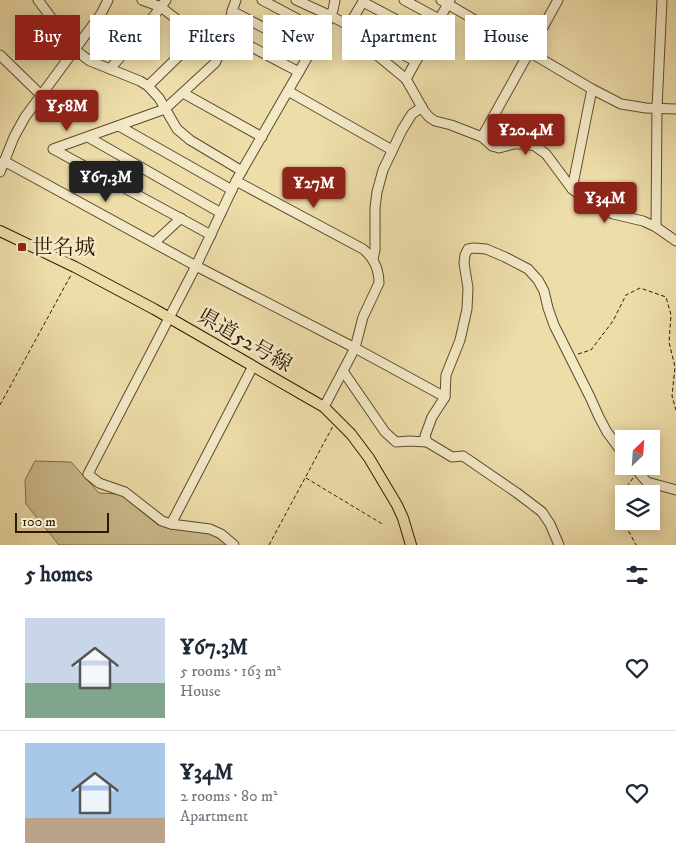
<!DOCTYPE html>
<html lang="en">
<head>
<meta charset="utf-8">
<style>
	body { margin:0; font-family:"IM FELL DW Pica","Noto Serif JP",serif; background:#f2f2f3; color:#1f2937; height:100vh; display:flex; flex-direction:column; font-size:19px; white-space:nowrap }
	* { box-sizing:border-box; margin:0 }
	p { font-size:16px; color:#747a83 }
	.icon { flex:none; width:28px; height:28px; fill:none; stroke:currentColor; stroke-width:2; stroke-linecap:round; stroke-linejoin:round }
	.map { position:relative; height:545px; overflow:hidden }
	.side { display:flex; flex-direction:column; background:#fff; flex:1 }
	.side>* { flex:none }
	.top-card { position:absolute; left:15px; top:15px; width:646px; height:45px; display:flex; gap:10px }
	.needle { width:32px; rotate:25deg }
	.fabs { position:absolute; left:615px; top:430px; display:grid; gap:10px }
	.fabs a { display:grid; place-items:center; width:45px; height:45px; border-radius:0px; background:#fff; box-shadow:0 2px 12px #0003; font-size:25px }
	.scale { position:absolute; left:15px; bottom:12px; width:94px; box-sizing:border-box; padding-left:5px; border:2px solid #2b1a03; border-top:0; font-size:14px; line-height:18px; white-space:nowrap; color:#2b1a03; -webkit-text-stroke:4px #f3e9c7; paint-order:stroke }
	.price { position:absolute; translate:-50% -42px; padding:0 11px; border-radius:5px; background:#8f2418; color:#fff; font-size:16px; line-height:32px; filter:drop-shadow(0 1px 2px #0008) }
	.price::after { content:''; position:absolute; left:50%; top:30px; width:15px; height:11px; margin-left:-8px; background:inherit; clip-path:polygon(0 0,100% 0,50% 100%) }
	.price.on { background:#222; color:#fff }
	ul { padding:0; list-style:none }
	li { display:flex; align-items:center; gap:15px; height:125px; padding:0 25px }
	li+li { border-top:1px solid #e0e1e3 }
	li span { display:grid; place-items:center; flex:none; width:140px; height:100px; border-radius:0px; color:#555 }
	li>.icon { margin-inline-start:auto }
	span .icon { width:60px; height:60px; fill:#fffc; stroke-width:1 }
	li b { font-size:21px }
	h2 { display:flex; justify-content:space-between; align-items:center; height:60px; padding:0 25px; font-size:21px }
	.pill { padding:0 18px; border-radius:0px; background:#fff; box-shadow:0 2px 12px #0003; font-size:18px; line-height:45px }
	.pill.on { background:#8f2418; color:#fff }
	.map>svg:first-child { display:block }
	.green { fill:#ccbc8d; stroke:#7c6b48 }
	.lines { fill:none; stroke-linecap:round; stroke-linejoin:round }
	.minor-casing { stroke:#5c4b2c; stroke-width:11 }
	.major-casing { stroke:#2b1a03; stroke-width:12 }
	.path { stroke:#2b1a03; stroke-width:1; stroke-dasharray:4 2.5; stroke-linecap:butt }
	.minor { stroke:#f3e9c7; stroke-width:9 }
	.major { stroke:#eddda9; stroke-width:10 }
	.poi-dot { fill:#8f2418; stroke:#f3e9c7; stroke-width:2 }
	.labels { text-anchor:middle; stroke-width:5; stroke-linejoin:round; paint-order:stroke }
	.poi-label { font-size:21px; fill:#2b1a03; stroke:#f3e9c7; text-anchor:start }
	.street-label { font-size:21px; fill:#2b1a03; stroke:#f3e9c7 }
</style>
</head>
<body>
<div class="map">
<svg width="676" height="545" viewBox="0 0 676 545">
	<rect width="100%" height="100%" fill="#eddda9"/>
	<filter id="stains"><feTurbulence type="fractalNoise" baseFrequency=".004" numOctaves="4"/><feColorMatrix values="0 0 0 0 .2 0 0 0 0 .09 0 0 0 0 .02 0 0 0 .5 -.17"/></filter>
	<radialGradient id="worn" r=".72"><stop offset=".6" stop-color="#630" stop-opacity="0"/><stop offset="1" stop-color="#630" stop-opacity=".3"/></radialGradient>
	<polygon class="green" points="35,461 71,462 99,493 120,494 158,525 208,533 218,537 227,545 59,545 26,504 25,480"/>
	<g class="lines">
		<g class="minor-casing">
			<g id="minor">
				<polyline points="38,0 75,50 90,61 140,81 148,86 159,98 177,129 190,140 242,171"/>
				<polyline points="142,0 161,7 180,22 182,53 148,86"/>
				<polyline points="262,0 322,32"/>
				<polyline points="296,0 331,16 415,61"/>
				<polyline points="404,0 439,19"/>
				<polyline points="441,0 592,89 621,104 646,108 676,109"/>
				<polyline points="450,0 406,79 424,111 429,117 435,121 451,125 482,137 492,146 499,148 514,144 525,144 535,146 546,154 572,189 591,204 613,214 643,221 656,227 676,241"/>
				<polyline points="363,2 429,37"/>
				<polyline points="232,11 310,52"/>
				<polyline points="349,25 364,0"/>
				<polyline points="229,35 299,72"/>
				<polyline points="370,37 366,46 406,79"/>
				<polyline points="0,55 41,95"/>
				<polyline points="110,69 144,29 166,0"/>
				<polyline points="288,91 392,150"/>
				<polyline points="183,93 262,137"/>
				<polyline points="119,126 232,190"/>
				<polyline points="88,137 221,213"/>
				<polyline points="482,137 558,0"/>
				<polyline points="4,161 196,266 355,348 445,397"/>
				<polyline points="0,172 14,137 25,117 101,14 108,0"/>
				<path d="M236,181L363,249C373,257 379,269 379,283L363,317L355,348L324,407"/>
				<polyline points="572,189 592,89"/>
				<polyline points="656,227 657,108 662,0"/>
				<polyline points="211,235 53,149 165,109 215,63 229,35 232,11 236,0"/>
				<polyline points="154,243 181,218"/>
				<polyline points="373,259 375,250 375,208 377,192 383,170 402,130 412,114 422,107"/>
				<polyline points="343,371 385,432 396,442 409,441 427,442"/>
				<polyline points="633,466 647,482 676,490"/>
				<polyline points="171,524 162,521 125,492 99,483 88,474 196,266 236,181 326,25 333,10 335,0"/>
				<polyline points="234,545 221,534 210,529 171,524 253,366"/>
				<polyline points="559,545 550,524 542,512 517,493 463,456 452,457 427,442 425,436 432,417 445,397 446,375 460,340 467,309 468,288 464,263 465,255 468,249 474,248 486,249 505,257 528,269 538,280 544,291 548,308 554,325 590,397 599,417 607,432 624,455"/>
			</g>
		</g>
		<g class="major-casing">
			<polyline id="major" points="0,231 75,267 154,309 324,407 351,434 369,458 397,505 403,518 411,545"/>
		</g>
		<g class="path">
			<polyline points="578,354 591,350 613,321 626,295 640,288 666,297 671,315 669,342 675,367 672,396 676,410"/>
			<polyline points="0,405 71,275"/>
			<polyline points="306,478 384,525"/>
			<polyline points="633,478 622,493 622,519 636,545"/>
			<polyline points="269,545 333,426"/>
		</g>
		<use href="#minor" class="minor"/>
		<use href="#major" class="major"/>
	</g>
	<rect class="poi-dot" x="17" y="242" width="10" height="10" rx="2.5"/>
	<g class="labels">
		<g class="poi-label">
			<text x="32" y="254">世名城</text>
		</g>
		<g class="street-label">
			<text transform="translate(245 340) rotate(30)" y="7">県道52号線</text>
		</g>
	</g>
	<rect width="100%" height="100%" filter="url(#stains)"/>
	<rect width="100%" height="100%" fill="url(#worn)"/>
</svg>
<div class="fabs">
<a><svg class="needle" viewBox="-14 -14 28 28"><path d="M0-13l5 13h-10z" fill="#e53935"/><path d="M0 13l5-13h-10z" fill="#747a83"/></svg></a>
<a><svg class="icon" aria-label="layers" viewBox="0 0 24 24"><path d="M12 4l9 5-9 5-9-5zM3 14l9 5 9-5"/></svg></a>
</div>
<div class="scale">100 m</div>
<b class="price" style="left:67px;top:132px">¥58M</b>
<b class="price" style="left:526px;top:156px">¥20.4M</b>
<b class="price on" style="left:106px;top:203px">¥67.3M</b>
<b class="price" style="left:314px;top:209px">¥27M</b>
<b class="price" style="left:605px;top:224px">¥34M</b>
<div class="top-card">
<a class="pill on">Buy</a>
<a class="pill">Rent</a>
<a class="pill">Filters</a>
<a class="pill">New</a>
<a class="pill">Apartment</a>
<a class="pill">House</a>
</div>
</div>
<section class="side">
<h2>5 homes<svg class="icon" aria-label="filters" viewBox="0 0 24 24"><path d="M4 7h16M4 17h16"/><circle cx="9" cy="7" r="2"/><circle cx="15" cy="17" r="2"/></svg></h2>
<ul>
<li><span style="background:linear-gradient(#c9d6e8 65%,#7fa58c 0)"><svg class="icon" aria-label="home" viewBox="0 0 24 24"><path d="M3 11l9-7 9 7M6 9v11h12V9"/></svg></span><div><b>¥67.3M</b><p>5 rooms · 163 m²</p><p>House</p></div><svg class="icon" aria-label="heart" viewBox="0 0 24 24"><path d="M12 20l-8-8c-3-5 5-10 8-4 3-6 11-1 8 4z"/></svg></li>
<li><span style="background:linear-gradient(#a9c7e8 75%,#b9a48a 0)"><svg class="icon" aria-label="home" viewBox="0 0 24 24"><path d="M3 11l9-7 9 7M6 9v11h12V9"/></svg></span><div><b>¥34M</b><p>2 rooms · 80 m²</p><p>Apartment</p></div><svg class="icon" aria-label="heart" viewBox="0 0 24 24"><path d="M12 20l-8-8c-3-5 5-10 8-4 3-6 11-1 8 4z"/></svg></li>
</ul>
</section>
</body>
</html>
